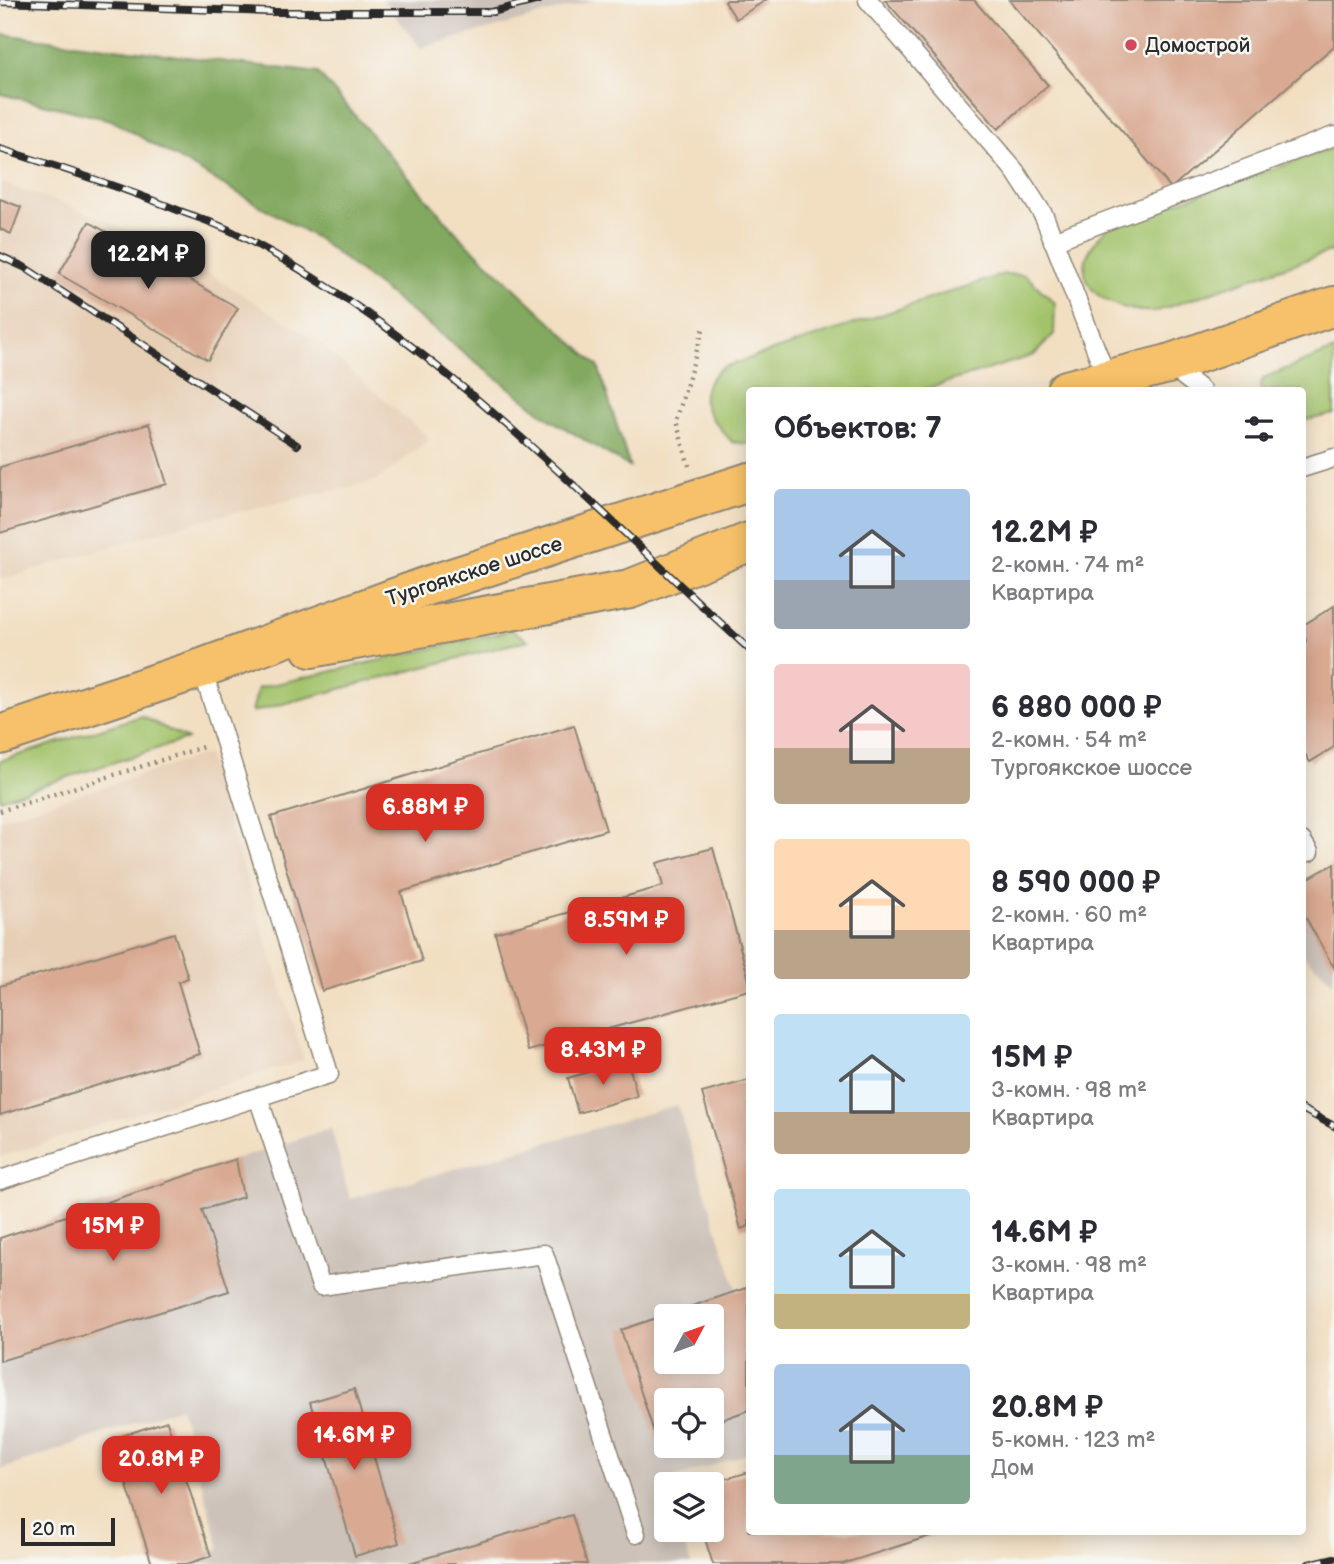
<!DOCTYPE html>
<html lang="ru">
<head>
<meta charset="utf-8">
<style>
	body { margin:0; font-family:"Balsamiq Sans",sans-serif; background:#f2f2f3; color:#2b2b33; height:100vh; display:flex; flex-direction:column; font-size:26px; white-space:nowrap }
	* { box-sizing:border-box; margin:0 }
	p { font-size:23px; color:#7c7c81 }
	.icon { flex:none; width:38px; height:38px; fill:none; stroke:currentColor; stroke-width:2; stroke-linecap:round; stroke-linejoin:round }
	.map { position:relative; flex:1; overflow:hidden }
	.details { position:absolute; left:746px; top:387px; width:560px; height:1148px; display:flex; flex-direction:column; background:#fff; border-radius:7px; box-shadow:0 4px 18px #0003 }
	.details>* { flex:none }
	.needle { width:46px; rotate:49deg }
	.buttons { position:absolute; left:654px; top:1304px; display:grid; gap:14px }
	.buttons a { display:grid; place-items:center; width:70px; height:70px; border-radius:7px; background:#fff; box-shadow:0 4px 18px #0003; font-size:35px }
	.scale { position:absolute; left:21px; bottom:18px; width:94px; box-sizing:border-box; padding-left:7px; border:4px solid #2b2b2b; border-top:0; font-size:19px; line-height:24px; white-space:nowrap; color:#2b2b2b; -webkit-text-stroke:5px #f6f6f2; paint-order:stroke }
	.price { position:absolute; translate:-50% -60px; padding:0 16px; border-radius:14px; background:#d93025; color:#fff; font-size:23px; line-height:46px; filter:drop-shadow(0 2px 4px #0008) }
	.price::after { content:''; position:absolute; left:50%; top:42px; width:21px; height:16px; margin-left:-10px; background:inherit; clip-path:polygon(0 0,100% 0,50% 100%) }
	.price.selected { background:#222; color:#fff }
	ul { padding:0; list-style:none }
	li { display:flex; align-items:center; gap:21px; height:175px; padding:0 28px }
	li span { display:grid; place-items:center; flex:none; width:196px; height:140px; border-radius:7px; color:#555 }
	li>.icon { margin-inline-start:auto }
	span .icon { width:84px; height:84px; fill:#fffc; stroke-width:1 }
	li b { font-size:30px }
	h2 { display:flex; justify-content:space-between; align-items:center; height:84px; padding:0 28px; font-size:30px }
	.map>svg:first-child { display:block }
	.built { fill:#e7cfb6 }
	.industrial { fill:#cdc2b9; fill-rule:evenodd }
	.green { fill:#a3c36b; stroke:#67774b; stroke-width:2 }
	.forest { fill:#82a95f; stroke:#566a45; stroke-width:2 }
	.building { fill:#d9a991; fill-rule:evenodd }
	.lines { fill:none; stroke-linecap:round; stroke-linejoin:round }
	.lane-casing { stroke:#8e8576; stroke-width:21 }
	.primary-casing { stroke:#8e8576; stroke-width:42 }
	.path { stroke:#8e8576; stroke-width:4.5; stroke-dasharray:2 5; stroke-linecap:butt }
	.lane { stroke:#fff; stroke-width:18 }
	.primary { stroke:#f6c16b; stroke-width:38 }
	.rail-casing { stroke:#2b2b2b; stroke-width:8 }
	.rail { stroke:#f6f6f2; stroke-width:5; stroke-dasharray:16; stroke-linecap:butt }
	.poi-dot { fill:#d1495b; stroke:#f6f6f2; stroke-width:2.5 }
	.labels { text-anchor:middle; stroke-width:5; stroke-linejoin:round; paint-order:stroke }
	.poi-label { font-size:21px; fill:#2b2b2b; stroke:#f6f6f2; text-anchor:start }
	.street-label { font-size:21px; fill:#2b2b2b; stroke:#f6f6f2 }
</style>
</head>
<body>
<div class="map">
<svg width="1334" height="1564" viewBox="0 0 1334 1564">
	<rect width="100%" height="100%" fill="#f6f6f2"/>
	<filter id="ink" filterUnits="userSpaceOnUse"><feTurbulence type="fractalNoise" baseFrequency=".0143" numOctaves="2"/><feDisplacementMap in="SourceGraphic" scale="14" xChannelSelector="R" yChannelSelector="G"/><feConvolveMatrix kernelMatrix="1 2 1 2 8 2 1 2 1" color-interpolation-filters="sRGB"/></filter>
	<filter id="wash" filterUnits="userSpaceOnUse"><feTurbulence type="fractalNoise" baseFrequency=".00686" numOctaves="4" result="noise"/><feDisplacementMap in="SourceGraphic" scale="28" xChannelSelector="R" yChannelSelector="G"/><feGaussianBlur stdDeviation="1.57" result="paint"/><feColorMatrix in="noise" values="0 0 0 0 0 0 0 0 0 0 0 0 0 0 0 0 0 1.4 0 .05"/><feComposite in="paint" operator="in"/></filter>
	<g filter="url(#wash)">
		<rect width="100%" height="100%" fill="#f2dfc2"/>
		<g class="built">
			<polygon points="0,183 68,205 168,248 316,341 430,439 376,481 193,522 0,580"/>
			<polygon points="207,754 304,1060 0,1157 0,819"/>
		</g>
		<g class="industrial">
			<polygon points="383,0 595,0 421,48"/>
			<polygon points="1334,863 1334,983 1302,954 1302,880"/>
			<path d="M677,1105L749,1328V1453L663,1482L667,1494V1530H679L691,1564H170L220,1548L180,1407L0,1470V1238L331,1128L350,1199ZM667,1316H712V1362H667ZM667,1400H712V1446H667Z"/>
		</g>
		<g class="green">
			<path d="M1334,148V250L1157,311C1127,314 1073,297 1087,256C1092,244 1101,234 1110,225Z"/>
			<path d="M1004,274L1025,275L1055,303L1054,334L1034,355L922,390H749V444L732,442C708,414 688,398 721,368Z"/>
			<polygon points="1334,350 1334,414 1302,421 1302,390 1260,390 1263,378"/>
			<polygon points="512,630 528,640 252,712 258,688"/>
			<polygon points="141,716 187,739 0,799 0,761"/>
		</g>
		<polygon class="forest" points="0,34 318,73 460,237 598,366 630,467 551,420 318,239 111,120 0,94"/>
		<g id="blocks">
			<g class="building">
				<polygon points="727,0 766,0 736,19 725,2"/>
				<polygon points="885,0 974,0 1048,85 998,129"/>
				<polygon points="1009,0 1334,0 1334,46 1171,188"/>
				<polygon points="0,199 21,207 11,234 0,229"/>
				<polygon points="89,222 238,308 208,360 59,274"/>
				<polygon points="149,424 167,484 0,533 0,467"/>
				<polygon points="1334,606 1334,747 1310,762 1302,749 1302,644 1306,641 1302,626"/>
				<polygon points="574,725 606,830 401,892 422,961 322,991 271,817"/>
				<polygon points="713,848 749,980 749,990 528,1051 495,933 663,886 657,863"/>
				<polygon points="1334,864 1334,968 1302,911 1302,882"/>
				<polygon points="174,933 188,978 178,982 200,1054 0,1115 0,986"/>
				<polygon points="628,1061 637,1096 578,1113 568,1078"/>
				<polygon points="749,1080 749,1226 741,1229 702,1093"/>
				<polygon points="236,1159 243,1197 202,1210 229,1291 0,1361 0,1238"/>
				<path d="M749,1287V1410L712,1423V1400H667V1438L657,1442L621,1330ZM667,1316H712V1362H667Z"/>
				<polygon points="354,1389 399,1543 355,1556 310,1402"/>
				<polygon points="167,1421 211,1556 187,1564 152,1564 112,1439"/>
				<polygon points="749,1472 749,1531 943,1532 842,1564 713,1564 702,1530 712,1530 712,1483"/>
				<polygon points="572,1515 587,1564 409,1564 409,1563"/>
			</g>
		</g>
	</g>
	<g filter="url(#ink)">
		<use href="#blocks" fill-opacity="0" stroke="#8e8576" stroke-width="2"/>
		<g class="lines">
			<g class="lane-casing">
				<g id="lane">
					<polyline points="868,0 1015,171 1044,216 1109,383"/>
					<polyline points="1053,241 1334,136"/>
					<polyline points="1168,364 1201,390"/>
					<polyline points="1302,468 1334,458"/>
					<polyline points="1302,841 1309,852"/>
					<polyline points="258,1097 321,1286 544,1254 636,1534"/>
					<polyline points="0,1180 329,1074 202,668"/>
				</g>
			</g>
			<g class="primary-casing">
				<g id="primary">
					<polyline points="1066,390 1168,364 1334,306"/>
					<polyline points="311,648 630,589 749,542"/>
					<polyline points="0,735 202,668 430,585 749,482"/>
				</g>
			</g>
			<g class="path">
				<polyline points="689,466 676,421 704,326"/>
				<polyline points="0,811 203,747"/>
			</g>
			<use href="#lane" class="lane"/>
			<use href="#primary" class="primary"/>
			<g class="rail-casing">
				<g id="rail">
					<polyline points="0,2 269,12 492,12 539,0"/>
					<path d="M0,149C59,167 118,186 175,209C195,217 216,223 235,233C433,334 586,501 749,649"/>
					<polyline points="0,256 24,267 297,445"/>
					<polyline points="1302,1109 1334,1126"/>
					<polyline points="1309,1564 1334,1558"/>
				</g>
			</g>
			<use href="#rail" class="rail"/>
		</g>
	</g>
	<circle class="poi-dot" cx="1131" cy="45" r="7"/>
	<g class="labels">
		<g class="poi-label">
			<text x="1145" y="52">Домострой</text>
		</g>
		<g class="street-label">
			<text transform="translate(474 571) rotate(-18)" y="7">Тургоякское шоссе</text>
		</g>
	</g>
</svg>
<div class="buttons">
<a><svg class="needle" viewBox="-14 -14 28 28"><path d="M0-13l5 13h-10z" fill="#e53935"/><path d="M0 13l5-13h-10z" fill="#7c7c81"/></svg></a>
<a><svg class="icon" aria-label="locate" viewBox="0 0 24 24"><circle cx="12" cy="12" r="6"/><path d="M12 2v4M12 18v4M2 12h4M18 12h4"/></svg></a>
<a><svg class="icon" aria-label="layers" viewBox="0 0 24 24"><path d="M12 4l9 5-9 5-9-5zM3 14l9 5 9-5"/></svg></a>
</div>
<div class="scale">20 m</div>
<b class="price selected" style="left:148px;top:291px">12.2M ₽</b>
<b class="price" style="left:425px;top:844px">6.88M ₽</b>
<b class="price" style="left:626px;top:957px">8.59M ₽</b>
<b class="price" style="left:603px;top:1087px">8.43M ₽</b>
<b class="price" style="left:113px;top:1263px">15M ₽</b>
<b class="price" style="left:354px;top:1472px">14.6M ₽</b>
<b class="price" style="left:161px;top:1496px">20.8M ₽</b>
<section class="details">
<h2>Объектов: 7<svg class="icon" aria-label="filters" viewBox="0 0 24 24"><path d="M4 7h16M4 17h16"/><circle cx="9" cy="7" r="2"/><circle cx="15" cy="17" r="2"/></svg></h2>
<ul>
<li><span style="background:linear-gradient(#a9c7e8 65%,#9aa5b1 0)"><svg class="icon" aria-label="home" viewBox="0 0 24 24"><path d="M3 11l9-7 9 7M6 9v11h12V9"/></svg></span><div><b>12.2M ₽</b><p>2-комн. · 74 m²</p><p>Квартира</p></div></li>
<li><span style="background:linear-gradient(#f6c9c9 60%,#b9a48a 0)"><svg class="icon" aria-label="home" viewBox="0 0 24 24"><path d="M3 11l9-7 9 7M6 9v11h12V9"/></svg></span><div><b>6 880 000 ₽</b><p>2-комн. · 54 m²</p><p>Тургоякское шоссе</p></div></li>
<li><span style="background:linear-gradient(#ffd9b3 65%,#b9a48a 0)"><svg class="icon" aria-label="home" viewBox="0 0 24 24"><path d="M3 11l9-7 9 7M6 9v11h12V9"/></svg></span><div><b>8 590 000 ₽</b><p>2-комн. · 60 m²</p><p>Квартира</p></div></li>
<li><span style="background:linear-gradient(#bfe0f5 70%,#b9a48a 0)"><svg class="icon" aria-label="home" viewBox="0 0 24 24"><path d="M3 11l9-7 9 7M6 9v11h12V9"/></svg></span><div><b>15M ₽</b><p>3-комн. · 98 m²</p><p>Квартира</p></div></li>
<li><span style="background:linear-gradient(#bfe0f5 75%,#c2b280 0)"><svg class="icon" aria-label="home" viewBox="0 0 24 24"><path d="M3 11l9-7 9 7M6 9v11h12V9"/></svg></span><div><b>14.6M ₽</b><p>3-комн. · 98 m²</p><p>Квартира</p></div></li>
<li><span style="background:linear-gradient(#a9c7e8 65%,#7fa58c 0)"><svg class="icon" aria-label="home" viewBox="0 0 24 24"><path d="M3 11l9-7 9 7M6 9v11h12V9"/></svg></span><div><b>20.8M ₽</b><p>5-комн. · 123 m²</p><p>Дом</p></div></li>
</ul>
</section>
</div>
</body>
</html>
